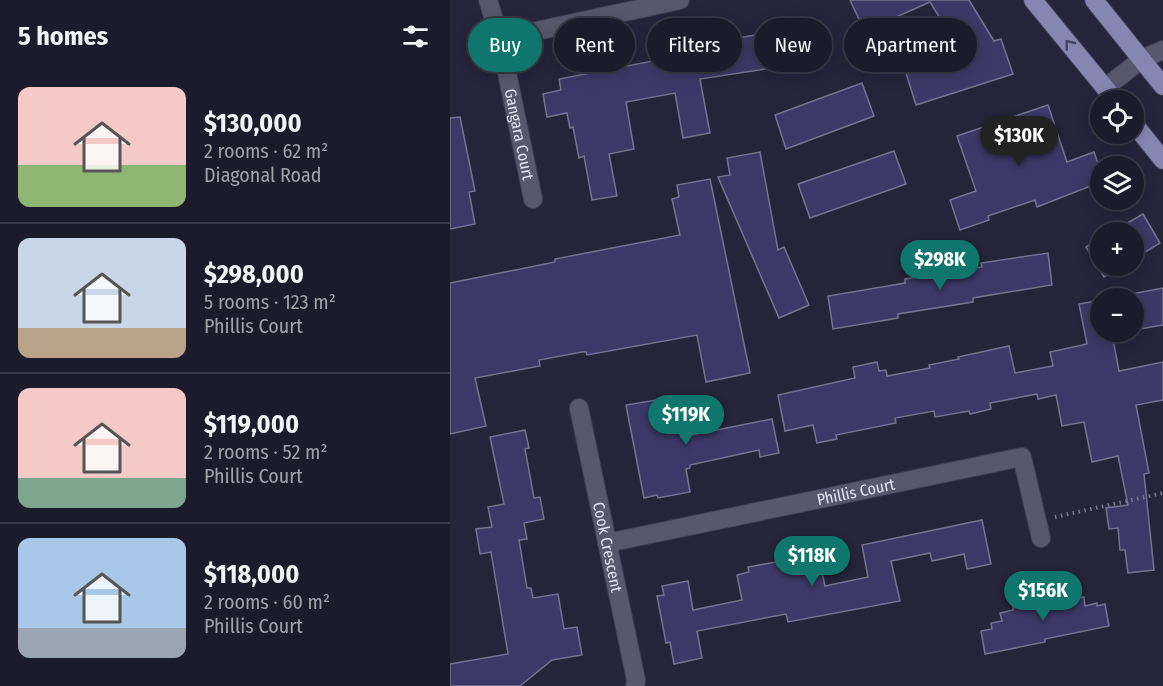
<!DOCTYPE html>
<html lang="en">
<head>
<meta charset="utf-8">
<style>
	body { margin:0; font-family:"Fira Sans Condensed",sans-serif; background:#292838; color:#f1f3f6; height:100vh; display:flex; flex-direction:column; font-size:22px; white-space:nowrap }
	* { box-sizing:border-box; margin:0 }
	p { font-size:20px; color:#a0a1a9 }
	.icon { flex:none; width:33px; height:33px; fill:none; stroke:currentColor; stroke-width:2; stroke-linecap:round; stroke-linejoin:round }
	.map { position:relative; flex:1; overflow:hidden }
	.drawer { display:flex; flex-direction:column; background:#1c1b2c; width:450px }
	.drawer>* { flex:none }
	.hud { position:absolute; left:18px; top:18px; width:570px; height:54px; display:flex; gap:12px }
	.tools { position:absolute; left:640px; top:90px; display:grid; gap:12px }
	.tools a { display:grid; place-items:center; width:54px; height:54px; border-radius:50%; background:#1c1b2c; box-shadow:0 3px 15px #0003,0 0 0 2px #3a3948; font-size:30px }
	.price { position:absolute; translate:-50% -51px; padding:0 14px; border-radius:21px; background:#0f766e; color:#fff; font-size:20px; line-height:39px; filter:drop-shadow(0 2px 3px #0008) }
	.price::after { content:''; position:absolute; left:50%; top:36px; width:18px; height:14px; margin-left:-9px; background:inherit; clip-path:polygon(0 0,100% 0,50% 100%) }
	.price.active { background:#222; color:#fff }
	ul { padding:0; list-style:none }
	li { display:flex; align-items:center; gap:18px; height:150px; padding:0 18px }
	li+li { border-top:2px solid #3a3948 }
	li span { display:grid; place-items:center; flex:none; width:168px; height:120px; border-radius:12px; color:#555 }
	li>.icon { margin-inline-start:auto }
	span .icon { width:72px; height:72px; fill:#fffc; stroke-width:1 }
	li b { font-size:26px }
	h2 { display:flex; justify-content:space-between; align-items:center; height:72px; padding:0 18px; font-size:26px }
	.pill { padding:0 21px; border-radius:27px; background:#1c1b2c; box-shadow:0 3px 15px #0003,0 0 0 2px #3a3948; font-size:21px; line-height:54px }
	.pill.active { background:#0f766e; color:#fff }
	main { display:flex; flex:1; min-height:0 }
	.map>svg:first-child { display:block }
	.building { fill:#3d3867; stroke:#757490; stroke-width:1.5 }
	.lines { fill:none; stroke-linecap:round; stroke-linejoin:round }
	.minor-casing { stroke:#3f3f55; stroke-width:20 }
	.major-casing { stroke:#3f3f55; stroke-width:20 }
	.path { stroke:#7a798d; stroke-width:4; stroke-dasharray:1.5 4.5; stroke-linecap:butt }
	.minor { stroke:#58576d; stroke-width:18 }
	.major { stroke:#8785b2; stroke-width:18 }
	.oneway { stroke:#42415f }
	.labels { text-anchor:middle; stroke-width:5; stroke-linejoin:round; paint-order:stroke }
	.street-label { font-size:16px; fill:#e2e2f2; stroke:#25243b }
</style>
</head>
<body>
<main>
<section class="drawer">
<h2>5 homes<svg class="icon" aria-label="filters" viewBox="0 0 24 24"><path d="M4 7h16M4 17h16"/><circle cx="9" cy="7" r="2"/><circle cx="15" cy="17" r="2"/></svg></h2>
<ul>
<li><span style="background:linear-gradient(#f6c9c9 65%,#8fb573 0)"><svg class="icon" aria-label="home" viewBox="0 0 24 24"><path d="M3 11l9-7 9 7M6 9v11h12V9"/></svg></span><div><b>$130,000</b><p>2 rooms · 62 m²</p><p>Diagonal Road</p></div></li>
<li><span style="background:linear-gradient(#c9d6e8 75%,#b9a48a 0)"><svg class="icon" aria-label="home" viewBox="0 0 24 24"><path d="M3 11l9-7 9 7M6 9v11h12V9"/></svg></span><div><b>$298,000</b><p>5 rooms · 123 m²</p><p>Phillis Court</p></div></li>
<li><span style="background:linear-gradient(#f6c9c9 75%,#7fa58c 0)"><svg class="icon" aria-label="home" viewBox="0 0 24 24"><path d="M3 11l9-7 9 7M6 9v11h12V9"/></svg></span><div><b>$119,000</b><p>2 rooms · 52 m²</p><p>Phillis Court</p></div></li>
<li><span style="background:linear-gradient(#a9c7e8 75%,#9aa5b1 0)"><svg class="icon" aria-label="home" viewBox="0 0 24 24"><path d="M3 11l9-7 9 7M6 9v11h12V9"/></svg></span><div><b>$118,000</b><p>2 rooms · 60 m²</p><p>Phillis Court</p></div></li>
</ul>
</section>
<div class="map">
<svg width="713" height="686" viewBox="0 0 713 686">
	<rect width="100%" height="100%" fill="#25243b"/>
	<g class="building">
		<polygon points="400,0 519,0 544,41 551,39 563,74 466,105 455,70 511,52 480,2 435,22 440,34 420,43"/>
		<polygon points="322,34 328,67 250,79 260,133 233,138 225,93 176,102 184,149 159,154 167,196 142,200 134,156 129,158 123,127 120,128 117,113 97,117 93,94 111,90 109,79 255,51 255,49 268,47 267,44 276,43 275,40 305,35 306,37"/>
		<polygon points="412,83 424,116 336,149 325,115"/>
		<polygon points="598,105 617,162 644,152 651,172 651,182 587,207 585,200 538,216 539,220 510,230 500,200 526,191 507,136"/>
		<polygon points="10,117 25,191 19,192 25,224 0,229 0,118"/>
		<polygon points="444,151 456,184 360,218 348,184"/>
		<polygon points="310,152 328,250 334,247 359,305 329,318 268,177 280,175 277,158"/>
		<polygon points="260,179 300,373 256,382 247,335 137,355 136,352 132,352 89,360 90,366 25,378 36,426 0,434 0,283 105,262 105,259 230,235 222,199 229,197 227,185"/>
		<polygon points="693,214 710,243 684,259 684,232 661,232"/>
		<polygon points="651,238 651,266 673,266 654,277 636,247"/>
		<polygon points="598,253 602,285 523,298 523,302 448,314 448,318 383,329 378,296 455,283 455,279 532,267 531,263"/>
		<polygon points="713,288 713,325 684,330 684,298 660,298"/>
		<polygon points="651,300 651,332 678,332 662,334 669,371 713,362 713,400 686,405 699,473 694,474 704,570 678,573 675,550 670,550 668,528 659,529 656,508 678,505 668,456 642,462 634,422 612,426 606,395 588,399 587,394 540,403 541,409 520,414 519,411 485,417 484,411 445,418 446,423 386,435 387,439 367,443 363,425 335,431 328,395 405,378 403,367 427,362 429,371 436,370 437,376 480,368 479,365 509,359 508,357 559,346 565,373 603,366 600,352 637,344 629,304"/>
		<polygon points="224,397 231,437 322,419 329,453 310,457 309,450 240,465 240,468 236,469 240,492 208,498 207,495 194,498 176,405"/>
		<polygon points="75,430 79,448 75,449 84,498 90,497 94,519 74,523 77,539 69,540 77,588 81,588 83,598 108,594 114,629 127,627 132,655 102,660 70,686 0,686 0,664 58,654 41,552 30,554 26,529 42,527 38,507 54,504 40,437"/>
		<polygon points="532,520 541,564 517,569 514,554 482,561 480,553 441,561 450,601 338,622 336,614 247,631 252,658 224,664 220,642 216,643 207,596 214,595 212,586 238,581 243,610 292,600 287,575 299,572 298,567 348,558 350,571 371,567 375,586 418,577 412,545"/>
		<polygon points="619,592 620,600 634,597 635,606 647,603 647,606 655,604 659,626 595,639 595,642 535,654 531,631 542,629 541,623 552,621 550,613 563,610 563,605"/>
	</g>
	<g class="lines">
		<g class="minor-casing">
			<g id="minor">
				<path id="s1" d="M38,0L50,39L83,199"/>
				<polyline points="50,39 230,0"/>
				<polyline points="655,88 692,59 713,50"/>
				<path id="s2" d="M129,408L186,680L185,686"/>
				<path id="s3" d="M157,543L572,457L591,538"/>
			</g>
		</g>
		<g class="major-casing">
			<g id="major">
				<polyline points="583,0 665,100"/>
				<polyline points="644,0 713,86"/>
				<polyline points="684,124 713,160"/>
			</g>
		</g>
		<polyline class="path" points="605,517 713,493"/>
		<use href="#minor" class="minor"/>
		<use href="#major" class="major"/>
	</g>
	<defs><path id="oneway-chevron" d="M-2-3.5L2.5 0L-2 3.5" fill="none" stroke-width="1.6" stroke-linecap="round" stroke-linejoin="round" transform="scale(1.5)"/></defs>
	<use class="oneway" href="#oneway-chevron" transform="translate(619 44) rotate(-129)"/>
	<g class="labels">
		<g class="street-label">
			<text dy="6" stroke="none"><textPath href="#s1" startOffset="138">Gangara Court</textPath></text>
			<text dy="6" stroke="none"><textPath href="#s3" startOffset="254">Phillis Court</textPath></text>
			<text dy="6" stroke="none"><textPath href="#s2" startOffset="142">Cook Crescent</textPath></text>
		</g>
	</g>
</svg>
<div class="tools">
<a><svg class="icon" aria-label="locate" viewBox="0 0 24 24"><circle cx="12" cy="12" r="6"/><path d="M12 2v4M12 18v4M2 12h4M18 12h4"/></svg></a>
<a><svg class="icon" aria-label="layers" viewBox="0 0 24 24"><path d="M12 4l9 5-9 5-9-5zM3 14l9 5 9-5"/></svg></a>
<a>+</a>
<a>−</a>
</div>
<b class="price active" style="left:569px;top:167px">$130K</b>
<b class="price" style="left:490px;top:291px">$298K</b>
<b class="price" style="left:236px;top:446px">$119K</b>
<b class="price" style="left:362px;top:587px">$118K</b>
<b class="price" style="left:593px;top:622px">$156K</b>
<div class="hud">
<a class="pill active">Buy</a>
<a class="pill">Rent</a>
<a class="pill">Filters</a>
<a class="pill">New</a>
<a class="pill">Apartment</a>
</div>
</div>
</main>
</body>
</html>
